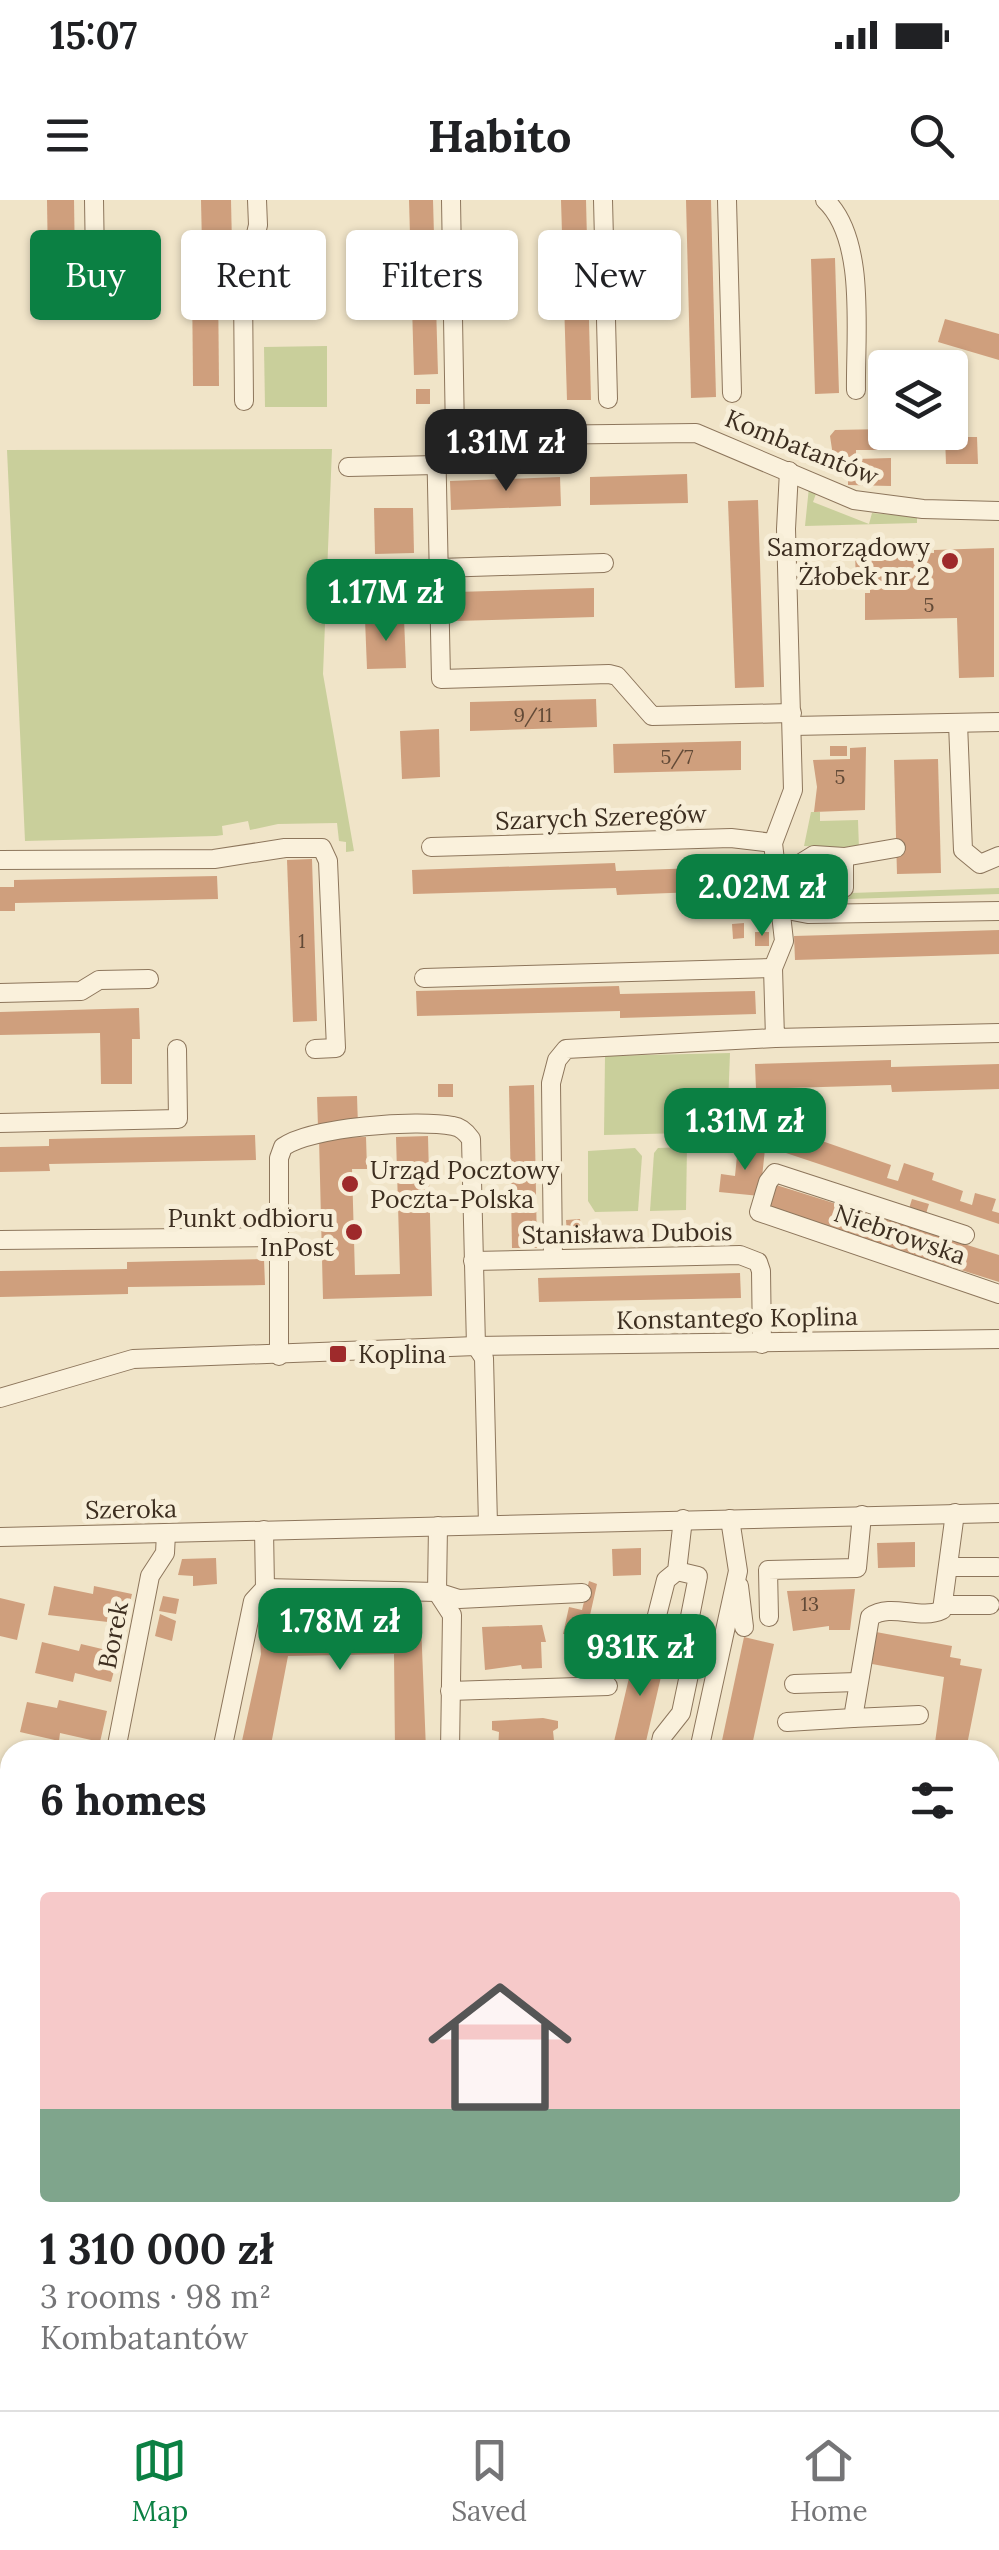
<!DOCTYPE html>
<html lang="en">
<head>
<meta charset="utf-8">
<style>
	body { margin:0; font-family:Lora,serif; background:#f2f2f2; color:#202124; height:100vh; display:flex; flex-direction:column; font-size:38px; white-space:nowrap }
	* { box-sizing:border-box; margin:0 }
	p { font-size:32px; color:#757577 }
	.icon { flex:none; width:55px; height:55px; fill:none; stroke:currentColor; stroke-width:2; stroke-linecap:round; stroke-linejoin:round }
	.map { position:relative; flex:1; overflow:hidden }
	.side { position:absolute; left:0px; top:1540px; width:1000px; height:670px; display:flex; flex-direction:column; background:#fff; border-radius:30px 30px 0 0; box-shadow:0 2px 8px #0004 }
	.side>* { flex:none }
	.banner { position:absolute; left:30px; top:30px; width:940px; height:90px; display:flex; gap:20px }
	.fabs { position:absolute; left:868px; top:150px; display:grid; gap:20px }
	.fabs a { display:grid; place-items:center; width:100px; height:100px; border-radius:10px; background:#fff; box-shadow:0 2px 8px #0004; font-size:50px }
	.price { position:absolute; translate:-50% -85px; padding:0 22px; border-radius:20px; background:#0b8043; color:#fff; font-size:32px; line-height:65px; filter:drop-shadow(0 2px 5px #0008) }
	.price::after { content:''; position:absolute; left:50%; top:60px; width:30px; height:22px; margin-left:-15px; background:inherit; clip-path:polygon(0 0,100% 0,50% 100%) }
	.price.on { background:#222; color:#fff }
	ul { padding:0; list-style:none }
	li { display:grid; align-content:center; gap:20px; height:530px; padding:0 40px }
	li span { display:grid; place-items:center; height:310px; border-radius:10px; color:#555 }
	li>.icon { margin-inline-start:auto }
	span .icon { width:180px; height:180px; fill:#fffc; stroke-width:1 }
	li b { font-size:42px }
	h2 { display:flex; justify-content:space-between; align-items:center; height:120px; padding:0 40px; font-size:42px }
	.tag { padding:0 35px; border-radius:10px; background:#fff; box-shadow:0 2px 8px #0004; font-size:35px; line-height:90px }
	.tag.on { background:#0b8043; color:#fff }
	.status { display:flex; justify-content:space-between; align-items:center; height:70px; padding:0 50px; background:#fff; direction:ltr }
	.status svg { height:28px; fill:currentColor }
	header { display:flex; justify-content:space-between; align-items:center; height:130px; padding:0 40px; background:#fff; font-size:45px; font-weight:800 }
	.menu { display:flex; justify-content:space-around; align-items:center; height:140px; border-top:2px solid #e0e0e0; background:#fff; font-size:28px; color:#757577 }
	.menu a { display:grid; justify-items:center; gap:5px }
	.menu .on { color:#0b8043 }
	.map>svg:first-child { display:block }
	.green { fill:#c9cf9b }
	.building { fill:#cf9f7d }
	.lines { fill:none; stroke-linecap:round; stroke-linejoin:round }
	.minor-casing { stroke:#8d765c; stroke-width:20 }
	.minor { stroke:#faf1dc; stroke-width:18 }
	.poi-dot { fill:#9e2a2b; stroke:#f7eed8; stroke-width:4 }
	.labels { text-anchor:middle; stroke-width:10; stroke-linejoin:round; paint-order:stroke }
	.number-label { font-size:20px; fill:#624a37 }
	.street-label { font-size:25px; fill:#3d2e20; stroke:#f7eed8 }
	.poi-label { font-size:25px; fill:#3d2e20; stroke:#f7eed8; text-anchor:end }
</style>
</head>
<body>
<div class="status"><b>15:07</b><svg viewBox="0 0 49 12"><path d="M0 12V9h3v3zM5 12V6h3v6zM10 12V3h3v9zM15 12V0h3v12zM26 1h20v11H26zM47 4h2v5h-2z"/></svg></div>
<header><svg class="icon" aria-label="menu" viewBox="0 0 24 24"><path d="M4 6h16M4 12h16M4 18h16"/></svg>Habito<svg class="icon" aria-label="search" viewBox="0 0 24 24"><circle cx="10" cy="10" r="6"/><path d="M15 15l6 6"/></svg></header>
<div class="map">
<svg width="999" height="2210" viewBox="0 0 999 2210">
	<rect width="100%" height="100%" fill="#f0e4c8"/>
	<g class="green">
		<polygon points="327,146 327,207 265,207 264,147"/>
		<polygon points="332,249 323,474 354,651 346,652 346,642 339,641 337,623 278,624 250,630 248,621 222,626 223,635 216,636 25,641 7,250"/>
		<polygon points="809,287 817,291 813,302 869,324 872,313 917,317 917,323 805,326"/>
		<polygon points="811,612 820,612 820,621 858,620 859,649 804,646"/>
		<polygon points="820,662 821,694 999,688 999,694 819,700 816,707 793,697 798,673"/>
		<polygon points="730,853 727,932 604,935 605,856"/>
		<polygon points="687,947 686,1010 650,1011 654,953 658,948"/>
		<polygon points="635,948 642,956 638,1011 595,1012 588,1001 588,951"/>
		<polygon points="999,1592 999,1747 990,1778 990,1593"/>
	</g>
	<g class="building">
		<polygon points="47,0 74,0 75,64 48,65"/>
		<polygon points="201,0 231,0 232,45 202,46"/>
		<polygon points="409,0 433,0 438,174 414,175"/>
		<polygon points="561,0 586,0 591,200 567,200"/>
		<polygon points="686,0 711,0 716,197 691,198"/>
		<polygon points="835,58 839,193 815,194 811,59"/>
		<polygon points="192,77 218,77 219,186 193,186"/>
		<polygon points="945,119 999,134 999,160 938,142"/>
		<rect x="416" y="189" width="14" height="15"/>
		<polygon points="885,229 885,250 856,250 856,259 891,258 891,286 848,285 848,269 835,269 830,236 835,230"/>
		<polygon points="945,237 977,237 978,264 946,264"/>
		<polygon points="687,274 688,303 590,305 590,277"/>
		<polygon points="560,277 561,306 451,310 450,281"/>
		<polygon points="758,300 764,487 735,488 728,301"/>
		<polygon points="374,308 413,308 414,353 375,354"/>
		<polygon points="994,348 994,477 959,478 957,418 865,420 865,393 870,393 870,386 856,387 855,351 934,353 934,350"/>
		<polygon points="594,388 594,417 455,421 455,392"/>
		<polygon points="404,418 406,468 367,469 365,419"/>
		<polygon points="596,499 597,527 470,531 470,502"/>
		<polygon points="439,529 440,577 402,579 400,531"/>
		<polygon points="741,541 741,570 614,573 613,544"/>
		<rect x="830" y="546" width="17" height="10"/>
		<polygon points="866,547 865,610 814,612 817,587 813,560 850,559 850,548"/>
		<polygon points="938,559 941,673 897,674 894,560"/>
		<polygon points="312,659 317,821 293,822 287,660"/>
		<polygon points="615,663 616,671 751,666 751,690 617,695 616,688 413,694 412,670"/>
		<polygon points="217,676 218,699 15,703 15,711 0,711 0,687 14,687 14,680"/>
		<polygon points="744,723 744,738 733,739 732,724"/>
		<polygon points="999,730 999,754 795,760 794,736"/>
		<rect x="755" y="732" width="14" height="14"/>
		<polygon points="619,786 620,794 755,791 756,814 620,818 620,811 417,816 416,791"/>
		<polygon points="139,808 140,839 132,839 132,884 101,884 100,833 0,835 0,812"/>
		<polygon points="891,860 891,867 999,864 999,889 892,892 891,885 756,889 755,864"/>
		<rect x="438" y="884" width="15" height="13"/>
		<polygon points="534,885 537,1048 512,1048 509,886"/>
		<polygon points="357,896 358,926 318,927 317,897"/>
		<polygon points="776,925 891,965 887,978 898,981 904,963 934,973 932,980 963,991 960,1001 972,1005 975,993 996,999 992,1011 999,1013 999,1024 768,947"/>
		<polygon points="255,935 256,960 49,964 50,971 0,972 0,947 49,946 49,939"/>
		<polygon points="428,936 432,1096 323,1099 319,938 366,937 367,969 352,969 355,1075 400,1074 396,937"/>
		<polygon points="738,946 765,949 760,996 719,992 721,974 735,976"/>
		<polygon points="773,984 999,1055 999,1082 765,1008"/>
		<polygon points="912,999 929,1004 925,1017 908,1012"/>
		<polygon points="580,1019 582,1032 567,1034 566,1020"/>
		<polygon points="264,1059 265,1085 128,1087 128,1094 0,1097 0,1071 127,1069 127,1062"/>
		<polygon points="740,1073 741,1098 539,1102 538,1078"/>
		<polygon points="915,1342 915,1367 878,1368 877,1343"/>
		<polygon points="641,1348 641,1375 613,1376 612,1349"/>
		<polygon points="216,1358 217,1384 193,1386 193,1376 178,1375 182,1359"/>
		<polygon points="589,1381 597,1384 586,1433 563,1434 569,1407 582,1410"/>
		<polygon points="54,1386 93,1394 94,1386 132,1394 125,1424 48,1415"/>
		<polygon points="855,1389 850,1430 829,1430 829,1426 793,1431 787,1391"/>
		<polygon points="163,1396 179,1399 176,1414 159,1411"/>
		<polygon points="0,1398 25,1404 17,1440 0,1436"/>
		<polygon points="160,1414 176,1421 172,1441 155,1436"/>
		<polygon points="393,1421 421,1423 426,1550 395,1550 394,1454 288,1456 270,1550 240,1550 261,1454 259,1427"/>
		<polygon points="542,1425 546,1442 541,1442 542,1468 522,1469 521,1465 485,1470 482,1427"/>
		<polygon points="876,1432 952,1446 950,1457 961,1459 960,1465 982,1469 966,1550 934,1550 944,1477 872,1464"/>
		<polygon points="744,1437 774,1444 751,1550 720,1550"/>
		<polygon points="42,1442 79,1451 81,1444 119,1453 111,1482 75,1473 73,1482 35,1473"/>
		<polygon points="637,1444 667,1451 644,1550 612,1550"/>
		<polygon points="59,1500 107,1511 100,1542 60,1533 59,1541 20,1532 27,1502 57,1508"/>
		<polygon points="543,1518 558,1521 558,1528 553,1531 555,1550 498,1550 499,1532 492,1530 492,1521"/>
		<polygon points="10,1626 10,1647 0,1656 0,1635"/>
		<polygon points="10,1846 10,1879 0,1866 0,1856"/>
		<polygon points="990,1963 999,1965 999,1984 990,1981"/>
		<polygon points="990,2035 999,2037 999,2056 990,2053"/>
		<polygon points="10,2181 10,2200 50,2200 39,2210 0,2210 0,2190"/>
		<polygon points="219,2200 256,2200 266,2210 228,2210"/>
		<polygon points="460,2200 523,2200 512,2210 449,2210"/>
		<polygon points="719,2200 772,2200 769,2210 716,2210"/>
	</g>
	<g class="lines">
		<g class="minor-casing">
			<g id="minor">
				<polyline points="94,0 95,62"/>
				<polyline points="451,0 455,235"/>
				<polyline points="603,0 608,199"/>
				<polyline points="727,0 732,193"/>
				<path d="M825,0C867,39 855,135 856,190"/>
				<polyline points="244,201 243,89 258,25 257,0"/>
				<polyline points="348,267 436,265"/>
				<polyline points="789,271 786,329 793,590 773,643 784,741 773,768 775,838 999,833"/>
				<polyline points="439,368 604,363"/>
				<polyline points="792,513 652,516 617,476 609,474 441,479 436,236 696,233 854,300 923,309 999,311"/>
				<polyline points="958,523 963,650 980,664 999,656"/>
				<polyline points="792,526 999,522"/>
				<polyline points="431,647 731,638 773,643"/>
				<polyline points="844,657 896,648"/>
				<polyline points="0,660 214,659 285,648 322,648 328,661 336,848 315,849"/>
				<polyline points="777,678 814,655 844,657 844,688"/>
				<polyline points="782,709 808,714 999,711"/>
				<polyline points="424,778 773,768"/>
				<polyline points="0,793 81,791 99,780 149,779"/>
				<polyline points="0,923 178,919 177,849"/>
				<polyline points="965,1035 775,973 768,982 759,1012 999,1094"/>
				<polyline points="0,1040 279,1037"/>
				<polyline points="553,1059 551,883 557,860 566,849 775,838"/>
				<polyline points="473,1061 740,1055 758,1062 761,1071 762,1144"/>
				<polyline points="476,1146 484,1158 488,1325"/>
				<path d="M279,1156V958L283,947C311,927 417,919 453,926C461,927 466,932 471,939L476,1146"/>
				<polyline points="0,1198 133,1159 476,1146 999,1139"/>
				<polyline points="438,1326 437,1392 452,1415 450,1550"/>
				<polyline points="0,1337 999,1313"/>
				<polyline points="950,1367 997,1367"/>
				<polyline points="739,1386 744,1427"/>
				<polyline points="265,1388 437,1392 459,1399 582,1393"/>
				<polyline points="943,1405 990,1405"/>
				<polyline points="769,1417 768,1370 857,1368 862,1315"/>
				<polyline points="651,1439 666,1380 677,1371 683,1319"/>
				<polyline points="794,1484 857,1482"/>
				<polyline points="450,1491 608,1486"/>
				<polyline points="853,1518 919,1515"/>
				<path d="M787,1522L853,1518L870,1417C892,1402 919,1421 942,1410L955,1313"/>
				<polyline points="116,1550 150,1376 165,1353 166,1333"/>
				<polyline points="222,1550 253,1401 265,1388 264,1330"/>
				<polyline points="659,1550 662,1537 681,1513 690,1470 684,1447 698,1376 677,1371"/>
				<polyline points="699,1550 738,1371 730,1319"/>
				<polyline points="0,1608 10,1608"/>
				<polyline points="0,1890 10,1900"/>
				<polyline points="281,2200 289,2210"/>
				<polyline points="891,2200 922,2210"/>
				<polyline points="669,2210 680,2200"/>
			</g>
		</g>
		<use href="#minor" class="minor"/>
	</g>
	<g class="poi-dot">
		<circle cx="950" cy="361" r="10"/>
		<circle cx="350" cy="984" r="10"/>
		<circle cx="354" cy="1032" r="10"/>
		<rect x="328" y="1144" width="20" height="20" rx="5"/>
	</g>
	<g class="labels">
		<g class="number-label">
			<text x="929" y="412">5</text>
			<text x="533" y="522">9/11</text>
			<text x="677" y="564">5/7</text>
			<text x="840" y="584">5</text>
			<text x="302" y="748">1</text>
			<text x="810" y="1411">13</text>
		</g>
		<g class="street-label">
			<text transform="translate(802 247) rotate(22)" y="9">Kombatantów</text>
			<text transform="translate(601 617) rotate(-2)" y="9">Szarych Szeregów</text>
			<text transform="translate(627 1033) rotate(-1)" y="9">Stanisława Dubois</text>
			<text transform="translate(900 1034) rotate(19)" y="9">Niebrowska</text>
			<text transform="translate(737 1118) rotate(-1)" y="9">Konstantego Koplina</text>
			<text transform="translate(131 1309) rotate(-1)" y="9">Szeroka</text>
			<text transform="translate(113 1435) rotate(-79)" y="9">Borek</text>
		</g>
		<g class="poi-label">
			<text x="930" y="356">Samorządowy<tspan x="930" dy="29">Żłobek nr 2</tspan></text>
			<text x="370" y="979" text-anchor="start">Urząd Pocztowy<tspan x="370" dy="29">Poczta-Polska</tspan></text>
			<text x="334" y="1027">Punkt odbioru<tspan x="334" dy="29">InPost</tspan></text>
			<text x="358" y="1163" text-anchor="start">Koplina</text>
		</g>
	</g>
</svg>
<div class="fabs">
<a><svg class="icon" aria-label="layers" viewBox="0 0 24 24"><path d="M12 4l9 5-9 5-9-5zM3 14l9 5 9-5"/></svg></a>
</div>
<b class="price on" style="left:506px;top:294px">1.31M zł</b>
<b class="price" style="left:386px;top:444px">1.17M zł</b>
<b class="price" style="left:762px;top:739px">2.02M zł</b>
<b class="price" style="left:745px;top:973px">1.31M zł</b>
<b class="price" style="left:340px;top:1473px">1.78M zł</b>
<b class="price" style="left:640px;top:1499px">931K zł</b>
<div class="banner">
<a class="tag on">Buy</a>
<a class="tag">Rent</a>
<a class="tag">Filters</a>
<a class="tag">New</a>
</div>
<section class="side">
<h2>6 homes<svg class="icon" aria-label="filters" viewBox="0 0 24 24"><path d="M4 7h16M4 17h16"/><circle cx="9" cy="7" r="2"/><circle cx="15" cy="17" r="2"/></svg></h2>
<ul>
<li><span style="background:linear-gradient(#f6c9c9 70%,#7fa58c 0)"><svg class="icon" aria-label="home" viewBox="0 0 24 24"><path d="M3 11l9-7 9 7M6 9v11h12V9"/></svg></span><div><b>1 310 000 zł</b><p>3 rooms · 98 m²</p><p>Kombatantów</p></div></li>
</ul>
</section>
</div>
<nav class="menu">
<a class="on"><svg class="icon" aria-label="map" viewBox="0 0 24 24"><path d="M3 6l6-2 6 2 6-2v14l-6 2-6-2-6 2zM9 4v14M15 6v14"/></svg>Map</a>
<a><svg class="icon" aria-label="saved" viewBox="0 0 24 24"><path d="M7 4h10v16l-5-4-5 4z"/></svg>Saved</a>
<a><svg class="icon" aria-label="home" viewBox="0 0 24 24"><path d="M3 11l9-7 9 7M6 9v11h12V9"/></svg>Home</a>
</nav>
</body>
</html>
